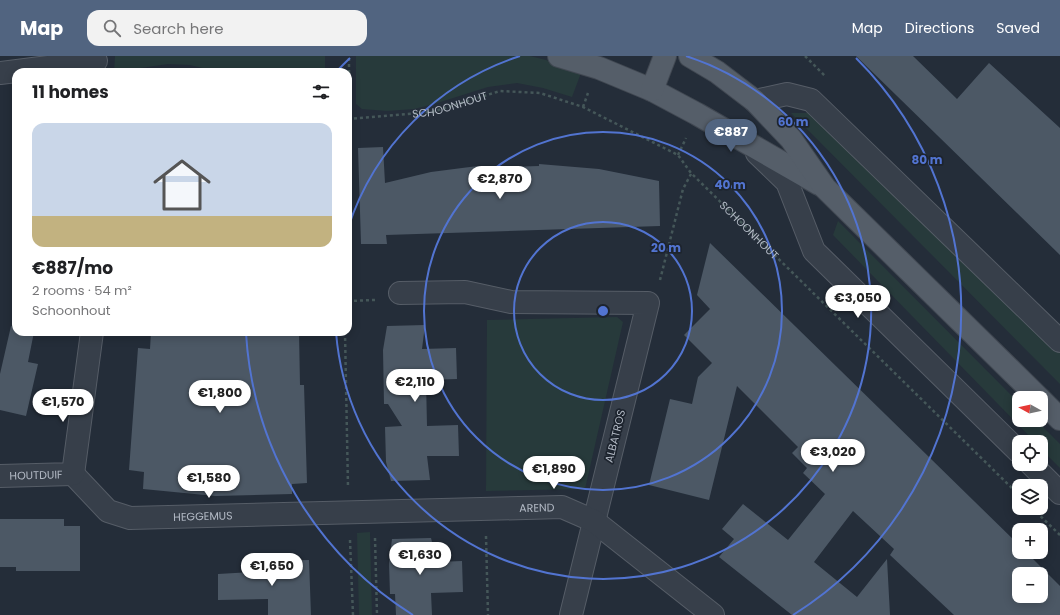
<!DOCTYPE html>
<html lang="en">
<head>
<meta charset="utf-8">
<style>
	body { margin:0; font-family:Poppins,sans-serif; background:#f2f2f2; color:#202124; height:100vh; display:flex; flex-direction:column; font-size:15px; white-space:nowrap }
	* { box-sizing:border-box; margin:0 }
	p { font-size:13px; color:#757577 }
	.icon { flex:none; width:22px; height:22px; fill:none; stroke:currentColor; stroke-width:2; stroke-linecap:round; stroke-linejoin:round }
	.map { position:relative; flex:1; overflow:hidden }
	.panel { position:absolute; left:12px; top:12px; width:340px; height:268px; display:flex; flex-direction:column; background:#fff; border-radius:12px; box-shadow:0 2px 10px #0003 }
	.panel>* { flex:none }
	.needle { width:26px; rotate:278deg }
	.tools { position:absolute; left:1012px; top:335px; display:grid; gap:8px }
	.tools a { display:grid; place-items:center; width:36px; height:36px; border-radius:8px; background:#fff; box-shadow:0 2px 10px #0003; font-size:20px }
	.price { position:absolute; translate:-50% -34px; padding:0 9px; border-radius:14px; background:#fff; color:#222; font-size:13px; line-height:26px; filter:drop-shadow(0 1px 2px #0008) }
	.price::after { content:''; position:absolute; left:50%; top:24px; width:12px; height:9px; margin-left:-6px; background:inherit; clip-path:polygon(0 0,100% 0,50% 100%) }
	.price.on { background:#516480; color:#fff }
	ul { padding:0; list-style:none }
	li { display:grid; align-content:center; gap:8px; height:212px; padding:0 20px }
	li+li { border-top:1px solid #e0e0e0 }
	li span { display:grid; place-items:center; height:124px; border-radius:12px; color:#555 }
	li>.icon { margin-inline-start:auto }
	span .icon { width:72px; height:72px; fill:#fffc; stroke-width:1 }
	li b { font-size:17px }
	h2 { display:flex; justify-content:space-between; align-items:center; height:48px; padding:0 20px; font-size:17px }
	header { display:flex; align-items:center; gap:24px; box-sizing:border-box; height:56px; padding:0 20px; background:#516480; color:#fff }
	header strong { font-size:19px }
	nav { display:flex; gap:22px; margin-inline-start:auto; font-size:14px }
	.search { width:280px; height:36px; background:#f2f2f2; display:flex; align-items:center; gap:10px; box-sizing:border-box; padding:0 14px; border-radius:12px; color:#757577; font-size:15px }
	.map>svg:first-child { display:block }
	.green { fill:#273a3b }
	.building { fill:#4c5865; fill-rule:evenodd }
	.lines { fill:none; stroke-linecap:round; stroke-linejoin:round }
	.minor-casing { stroke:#565d67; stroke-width:24 }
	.major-casing { stroke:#414852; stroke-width:24 }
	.path { stroke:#455759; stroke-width:2.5; stroke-dasharray:3 3; stroke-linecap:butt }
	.minor { stroke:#373f4a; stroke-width:22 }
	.major { stroke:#555e69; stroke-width:22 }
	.ring { fill:none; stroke:#5274d1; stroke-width:2 }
	.labels { text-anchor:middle; stroke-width:3.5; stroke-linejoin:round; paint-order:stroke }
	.street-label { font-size:11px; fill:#b3bac5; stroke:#1d242e }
	.centre { fill:#5274d1; stroke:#1d242e; stroke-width:2 }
	.ring-label { font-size:12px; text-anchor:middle; font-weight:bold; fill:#5274d1; stroke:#1d242e; stroke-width:3.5; stroke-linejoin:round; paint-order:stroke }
</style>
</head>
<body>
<header>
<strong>Map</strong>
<div class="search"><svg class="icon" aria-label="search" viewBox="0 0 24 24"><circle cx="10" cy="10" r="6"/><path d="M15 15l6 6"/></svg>Search here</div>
<nav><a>Map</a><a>Directions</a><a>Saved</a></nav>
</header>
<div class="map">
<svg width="1060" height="559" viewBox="0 0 1060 559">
	<rect width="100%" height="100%" fill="#242d39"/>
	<g class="green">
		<polygon points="115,0 325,0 325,16 219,16 190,9 168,8 114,16"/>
		<polygon points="356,0 530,0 546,4 581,17 572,41 543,32 517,27 488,31 434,48 414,53 387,55 362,53 356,48"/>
		<polygon points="791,57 821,57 1060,294 1060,328"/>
		<polygon points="838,165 1019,347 1019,364 1036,364 1060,388 1060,412 1041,393 1041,386 1035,386 833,179"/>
		<polygon points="617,261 623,266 585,433 486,435 487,264"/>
		<polygon points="370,476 372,559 359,559 357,477"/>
	</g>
	<g class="building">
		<polygon points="856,0 913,0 957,43 989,7 1060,72 1060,199"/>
		<polygon points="383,91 385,127 431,116 462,112 478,110 478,112 539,110 539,108 599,113 659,125 660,170 386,179 387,188 361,188 358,92"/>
		<path d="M710,187L1019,489V496H1026L1060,530V559H954L890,499L894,493L853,455L814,506L857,541L887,503L890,559H792L719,501L734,483L722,473L743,448L788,484L825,438L803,417L807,412L792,397L798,391L737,330L709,444L649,429L670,343L692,348L698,321L712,307L684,279L710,253L697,239ZM1019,518H1041V540H1019Z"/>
		<polygon points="425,269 422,293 456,292 457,323 426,324 427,370 458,369 459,400 427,400 430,424 391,425 386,406 385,371 402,370 388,348 384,348 383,294 387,270"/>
		<polygon points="11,270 16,272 16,276 34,276 28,306 38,308 26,360 0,354 0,318"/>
		<polygon points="151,276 299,276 300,329 304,329 307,427 292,428 292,438 215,440 143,433 144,416 129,414 138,292 150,293"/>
		<polygon points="0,463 64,463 64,470 80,470 80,515 16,515 16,511 0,511"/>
		<polygon points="431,482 437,506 462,505 463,536 431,537 432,559 396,559 395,538 390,538 389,507 392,483"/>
		<polygon points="309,504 311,559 268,559 268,543 218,544 218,518 267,515 267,505"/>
	</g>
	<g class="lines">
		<g class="minor-casing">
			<g id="minor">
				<polyline points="0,17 96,5"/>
				<polyline points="755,45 787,38 811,44 1060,285"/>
				<polyline points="757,97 787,126 814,195 1019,396"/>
				<polyline points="400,237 465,236 511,246 648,247 571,559"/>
				<polyline points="1031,408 1060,437"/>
				<path id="s2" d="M73,418L108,455L130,462L562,451L594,465L713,559"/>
				<path id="s3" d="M0,420L73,418L92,276"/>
			</g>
		</g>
		<g class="major-casing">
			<g id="major">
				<polyline points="559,0 599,12 652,34 697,58 819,128"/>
				<polyline points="690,0 717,16 755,45 791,83 825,132 1039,342"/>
				<polyline points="652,34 665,0"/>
				<polyline points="1041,344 1060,363"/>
			</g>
		</g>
		<g class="path">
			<polyline points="805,0 826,21"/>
			<polyline points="583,51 588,37"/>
			<path id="s1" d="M348,63L432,56L500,35L540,37L583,51L678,99L691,117L1019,439"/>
			<polyline points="348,71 349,63 349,0"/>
			<polyline points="678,99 686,82"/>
			<polyline points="660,224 683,133 691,118"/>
			<polyline points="348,245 375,244"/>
			<polyline points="345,276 348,431"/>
			<polyline points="1032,452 1060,479"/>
			<polyline points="486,480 488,559"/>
			<polyline points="375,482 377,559"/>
			<polyline points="350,484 353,559"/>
		</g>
		<use href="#minor" class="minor"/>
		<use href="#major" class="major"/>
	</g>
	<g class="ring">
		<circle cx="603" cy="255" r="89"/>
		<circle cx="603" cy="255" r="179"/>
		<path d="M348 172A268 268 0 0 1 520 0M686 0A268 268 0 1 1 336 276"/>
		<path d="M413 559A358 358 0 0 1 246 277M337 15A358 358 0 0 1 350 2M856 2A358 358 0 0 1 793 559"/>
	</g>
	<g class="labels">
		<g class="street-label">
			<text dy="4" stroke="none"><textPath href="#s1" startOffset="103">SCHOONHOUT</textPath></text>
			<text dy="4" stroke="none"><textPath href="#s1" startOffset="451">SCHOONHOUT</textPath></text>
			<text transform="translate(615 380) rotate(-76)" y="4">ALBATROS</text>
			<text dy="4" stroke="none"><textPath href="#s3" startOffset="36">HOUTDUIF</textPath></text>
			<text dy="4" stroke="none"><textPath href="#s2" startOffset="481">AREND</textPath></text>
			<text dy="4" stroke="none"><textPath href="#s2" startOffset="147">HEGGEMUS</textPath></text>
		</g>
	</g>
	<circle cx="603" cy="255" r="6" class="centre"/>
	<g class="ring-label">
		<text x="793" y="70">60 m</text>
		<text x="927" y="108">80 m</text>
		<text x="730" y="133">40 m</text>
		<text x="666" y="196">20 m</text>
	</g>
</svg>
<div class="tools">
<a><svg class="needle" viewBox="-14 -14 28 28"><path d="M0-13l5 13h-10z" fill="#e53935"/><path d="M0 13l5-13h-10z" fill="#757577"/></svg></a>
<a><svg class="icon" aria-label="locate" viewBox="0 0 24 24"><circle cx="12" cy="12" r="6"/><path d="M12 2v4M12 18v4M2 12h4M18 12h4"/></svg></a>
<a><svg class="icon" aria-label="layers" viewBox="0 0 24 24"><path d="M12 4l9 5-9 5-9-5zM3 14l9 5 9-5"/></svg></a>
<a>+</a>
<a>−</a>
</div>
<b class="price on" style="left:731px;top:97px">€887</b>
<b class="price" style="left:500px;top:144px">€2,870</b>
<b class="price" style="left:858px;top:263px">€3,050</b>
<b class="price" style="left:415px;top:347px">€2,110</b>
<b class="price" style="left:220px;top:358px">€1,800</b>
<b class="price" style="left:63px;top:367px">€1,570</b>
<b class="price" style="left:833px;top:417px">€3,020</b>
<b class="price" style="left:554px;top:434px">€1,890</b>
<b class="price" style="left:209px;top:443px">€1,580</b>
<b class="price" style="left:420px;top:520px">€1,630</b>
<b class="price" style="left:272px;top:531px">€1,650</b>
<section class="panel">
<h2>11 homes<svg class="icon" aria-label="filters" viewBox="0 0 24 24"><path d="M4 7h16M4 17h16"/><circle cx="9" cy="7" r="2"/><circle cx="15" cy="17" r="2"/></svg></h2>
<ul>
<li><span style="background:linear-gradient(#c9d6e8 75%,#c2b280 0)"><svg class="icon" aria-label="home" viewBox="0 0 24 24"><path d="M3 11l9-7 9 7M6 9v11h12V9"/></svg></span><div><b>€887/mo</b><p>2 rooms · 54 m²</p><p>Schoonhout</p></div></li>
</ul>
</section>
</div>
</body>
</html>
